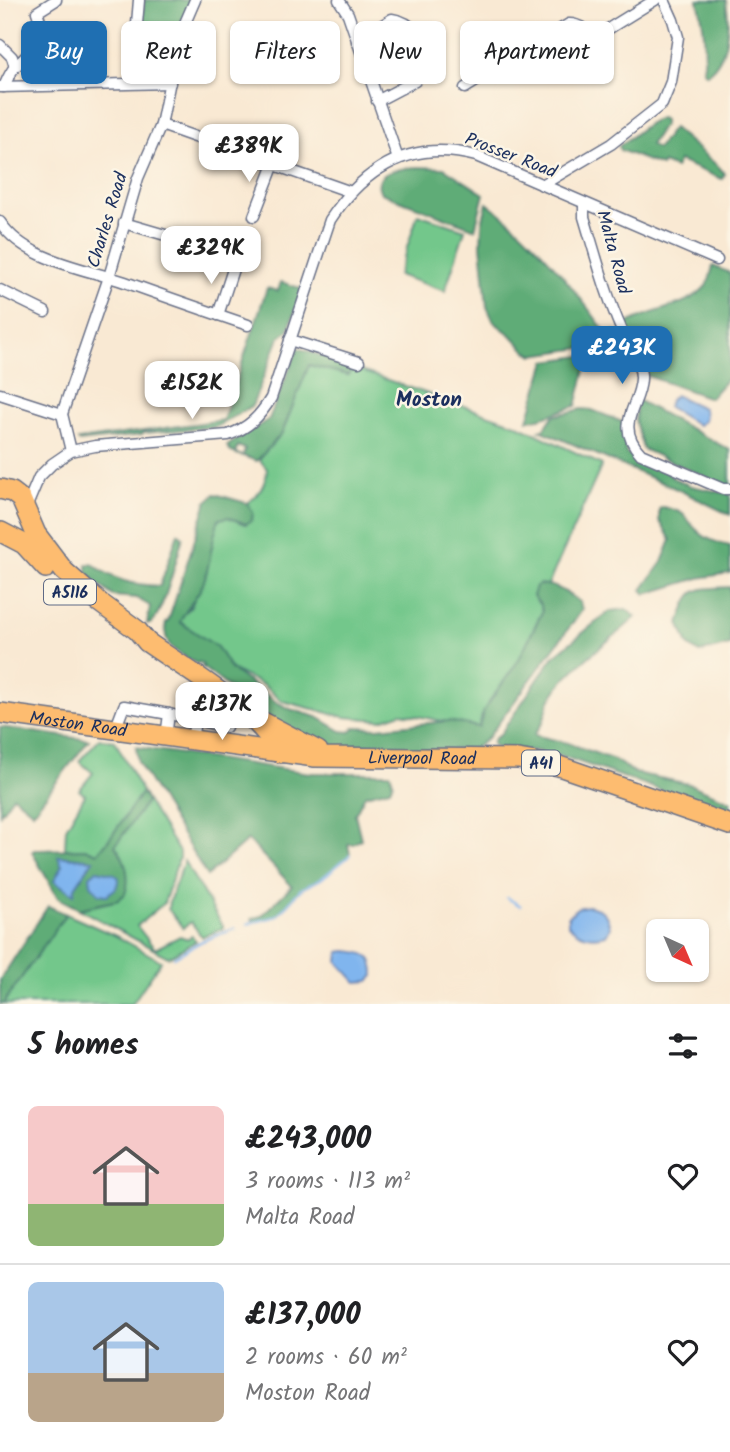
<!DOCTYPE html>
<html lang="en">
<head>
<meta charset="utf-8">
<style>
	body { margin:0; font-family:Kalam,sans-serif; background:#f6f6f6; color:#202124; height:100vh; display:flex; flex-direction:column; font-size:26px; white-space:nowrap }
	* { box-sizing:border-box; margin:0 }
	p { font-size:23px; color:#757577 }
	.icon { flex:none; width:38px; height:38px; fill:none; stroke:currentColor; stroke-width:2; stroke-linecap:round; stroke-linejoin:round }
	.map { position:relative; height:1004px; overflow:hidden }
	.panel { display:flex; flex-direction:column; background:#fff; flex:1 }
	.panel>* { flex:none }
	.top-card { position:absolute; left:21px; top:21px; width:690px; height:63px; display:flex; gap:14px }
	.needle { width:46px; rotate:136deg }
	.buttons { position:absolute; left:646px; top:919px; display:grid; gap:14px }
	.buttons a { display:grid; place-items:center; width:63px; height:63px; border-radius:10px; background:#fff; box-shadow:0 2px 5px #0004; font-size:35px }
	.price { position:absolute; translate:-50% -60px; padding:0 16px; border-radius:14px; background:#fff; color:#222; font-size:23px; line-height:46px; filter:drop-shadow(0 2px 4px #0008) }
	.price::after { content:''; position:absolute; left:50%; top:42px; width:21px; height:16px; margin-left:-10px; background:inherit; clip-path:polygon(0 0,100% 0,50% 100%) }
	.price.selected { background:#1f6fb2; color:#fff }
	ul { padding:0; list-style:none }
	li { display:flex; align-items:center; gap:21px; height:175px; padding:0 28px }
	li+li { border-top:2px solid #e0e0e0 }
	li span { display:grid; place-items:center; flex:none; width:196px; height:140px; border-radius:10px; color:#555 }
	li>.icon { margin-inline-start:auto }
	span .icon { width:84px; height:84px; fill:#fffc; stroke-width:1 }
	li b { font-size:30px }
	h2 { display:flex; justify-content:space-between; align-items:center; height:84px; padding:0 28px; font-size:30px }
	.tag { padding:0 24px; border-radius:10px; background:#fff; box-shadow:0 2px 5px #0004; font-size:24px; line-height:63px }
	.tag.selected { background:#1f6fb2; color:#fff }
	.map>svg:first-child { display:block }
	.green { fill:#73c78b; stroke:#477b74; stroke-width:2 }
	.forest { fill:#5eac77; stroke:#3c6e6a; stroke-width:2; fill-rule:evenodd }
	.water { fill:#80b5ee; stroke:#4e72a6; stroke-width:2 }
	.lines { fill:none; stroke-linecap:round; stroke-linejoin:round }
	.stream { stroke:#80b5ee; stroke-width:2.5 }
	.street-casing { stroke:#697087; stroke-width:13 }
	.highway-casing { stroke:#697087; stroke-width:22 }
	.street { stroke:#fff; stroke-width:10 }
	.highway { stroke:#fdbc6f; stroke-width:19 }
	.labels { text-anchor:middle; stroke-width:5; stroke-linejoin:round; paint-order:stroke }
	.shield { fill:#fcf5e5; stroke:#5e6a86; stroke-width:2 }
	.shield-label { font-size:16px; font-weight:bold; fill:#1b2f5e }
	.street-label { font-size:18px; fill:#1b2f5e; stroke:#fcf5e5 }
	.quarter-label { font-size:21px; font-weight:bold; fill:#1b2f5e; stroke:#fcf5e5 }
</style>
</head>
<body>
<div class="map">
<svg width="730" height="1004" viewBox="0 0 730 1004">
	<rect width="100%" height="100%" fill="#fcf5e5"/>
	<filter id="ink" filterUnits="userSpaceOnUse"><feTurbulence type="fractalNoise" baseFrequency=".0143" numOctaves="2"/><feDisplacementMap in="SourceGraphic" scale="14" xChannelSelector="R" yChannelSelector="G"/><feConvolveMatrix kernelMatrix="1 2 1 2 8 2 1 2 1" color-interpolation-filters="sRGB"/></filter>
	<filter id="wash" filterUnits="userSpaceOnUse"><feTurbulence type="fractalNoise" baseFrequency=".00686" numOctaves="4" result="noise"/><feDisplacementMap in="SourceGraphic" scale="28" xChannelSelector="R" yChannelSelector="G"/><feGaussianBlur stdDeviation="1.57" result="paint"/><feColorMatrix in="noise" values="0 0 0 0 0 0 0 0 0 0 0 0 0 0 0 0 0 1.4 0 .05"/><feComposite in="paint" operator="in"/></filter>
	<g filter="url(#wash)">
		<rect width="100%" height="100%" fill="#f9e9d3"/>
		<g class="green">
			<polygon points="418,214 465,230 445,291 398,275"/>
			<path d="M309,365L348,375L354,366L364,372L516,424L602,465L548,585L539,584L535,599L541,606L542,612C533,628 527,646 518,662C506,683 482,702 479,728L401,713L381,720L344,717L282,701L263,685L231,669L180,622L181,617L191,607L208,565L212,539L219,519L228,517L246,524L253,512L247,503C259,496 266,483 267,469L259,459L282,433Z"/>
			<path d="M99,739L115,741L142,792C134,803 105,848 97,853L87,849H65L66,828L85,795L79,790L93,773L79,761Z"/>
			<polygon points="147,801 179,852 179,858 164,903 137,926 155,949 180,936 188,939 192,936 196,941 168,957 79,909 118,900 125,894 115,846"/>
			<polygon points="184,861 224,928 202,937 191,922 183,928 168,909 169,902"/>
			<polygon points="66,914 116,936 161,961 132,1004 3,1004"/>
		</g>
		<g class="forest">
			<polygon points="144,0 192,0 179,33 142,26"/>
			<path d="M698,0H726C730,25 729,57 707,74L703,70C707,46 704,24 698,0Z"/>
			<path d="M661,118L664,120V124L650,145L657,149L673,128L719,167L725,174L722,179L679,161L675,168L663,163L661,166L620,150L619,146C631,138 649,120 661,118Z"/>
			<path d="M417,167L444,168L484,194L475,229L381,193C369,171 403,168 417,167Z"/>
			<path d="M487,203C535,237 573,287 607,334L615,331L619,338L582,348L534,355L526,351L511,335L494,322L487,307L481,245L482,223Z"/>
			<path d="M713,266L730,273V376L710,398L645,375L621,327C647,309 687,309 706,286C710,282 711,272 713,266Z"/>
			<polygon points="281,282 300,288 302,291 288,331 279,338 252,406 216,427 144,433 142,435 79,442 78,440 223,420 267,288 278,291"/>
			<polygon points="298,348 354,366 348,375 309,365 282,433 257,461 243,456 245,449 238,446 235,453 242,456 231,452 227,446 269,419"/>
			<path d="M589,355L576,406C560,410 544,419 528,420L546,361Z"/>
			<polygon points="637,400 730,450 730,486 718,483 643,449 635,421"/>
			<polygon points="582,409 592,410 625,423 626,453 663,468 673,478 691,486 730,494 730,515 679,490 540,430 545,428 553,416"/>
			<path d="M215,494L247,503L253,512L252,520L246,524L228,517L219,519C211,540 211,563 203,584C198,596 183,613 180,622L217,647L231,669L276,702L290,709L317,717L341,731L350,732L355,727L377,728L449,721L479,727L484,710L518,661L542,612L541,606L533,596L536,586C551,581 568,593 580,602L582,610L489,736L475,749L426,750L328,747L271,719L202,667L203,665L199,662L197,664C177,651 162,649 166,622H168L207,501Z"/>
			<path d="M663,507C692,514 681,516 699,532C707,540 719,543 730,546V573L699,578L646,594L642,590L662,562L671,540L659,520V509Z"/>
			<path d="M178,533L183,537C177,556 164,613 150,624H147L150,606L136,598L113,596L87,575V565L93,564C114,581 133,585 160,586Z"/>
			<path d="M730,587V645L699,653L688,645L679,623C692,586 692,589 730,587Z"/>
			<path d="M626,609L636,617C612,640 564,671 550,700C547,707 546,715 543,721C541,726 537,731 534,735L568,743L614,760L635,773L689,784L730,801V814L565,757L536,751L498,748L493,746L492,742L496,737L499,736L554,656L610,611Z"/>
			<polygon points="0,727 89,740 33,812 13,796 0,814"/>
			<polygon points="136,747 310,773 390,773 393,782 390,789 365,795 355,814 361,839 353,844 348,844 350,855 321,879 301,889 277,916 253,922 252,919 261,916 292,886 248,840 207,876 138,762"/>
			<path d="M142,792L147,801L115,846C126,858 131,878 125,894L118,900L79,909L58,898L32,852L34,850L87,849L97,853C105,848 134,803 142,792ZM58,856L93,860L75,887L54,881L62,866Z"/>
			<polygon points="48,906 66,914 3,1004 0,1004 0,980"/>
		</g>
		<g class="water">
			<polygon points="675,395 703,408 705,414 704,421 698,425 668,407 670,400"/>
			<polygon points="58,856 93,860 75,887 74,894 54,881 62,866"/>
			<polygon points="97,870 114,874 119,878 116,888 107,895 99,894 91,884 90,876"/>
			<path d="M588,906C603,909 607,913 610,928L606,935C590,939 580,936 568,925V917L577,908Z"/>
			<path d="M346,951C364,952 375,955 374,976L369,981L356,982L338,962L339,952Z"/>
		</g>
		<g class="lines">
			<g class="stream">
				<polyline points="507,898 521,906"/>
				<polyline points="248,924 277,916 301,889 321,879 350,855"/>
				<polyline points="174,957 202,941 235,928"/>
			</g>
		</g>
	</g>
	<g filter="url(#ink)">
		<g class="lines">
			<g class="street-casing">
				<g id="street">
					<polyline points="339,0 348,14 398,159"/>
					<path d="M357,42L392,19C414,22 422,39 429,59L415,81L377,101"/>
					<polyline points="494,44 506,63"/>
					<polyline points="0,45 12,57 15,67"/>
					<polyline points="132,83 139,0"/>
					<polyline points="0,87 170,83"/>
					<path d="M4,87C7,80 10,72 15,67C33,50 48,39 37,12L56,0"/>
					<path d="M465,88L569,24C580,23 588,34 600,34L655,0"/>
					<polyline points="161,125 351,192"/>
					<polyline points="542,185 611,144 662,104 671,82 678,37 673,20 664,0"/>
					<path d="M584,203V217C597,260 608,303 628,344C633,354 642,367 641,379C640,406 613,424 641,454L723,489H730"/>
					<polyline points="254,216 274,164"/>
					<path d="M0,222C26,261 84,268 125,282C166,297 207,311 248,325"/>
					<polyline points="124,223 179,239"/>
					<polyline points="0,290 45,312"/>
					<polyline points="218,315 234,266"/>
					<polyline points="290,340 359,362"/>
					<polyline points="0,394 62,414"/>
					<polyline points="71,451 62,414 109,277 138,178 161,125 179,37 195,0"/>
					<path d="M26,508L39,477L52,464L71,451L95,446L228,435C249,428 260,416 271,398L330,220C365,167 412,139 476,156L717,260"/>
					<polyline points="169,714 226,727 206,714 222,696"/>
					<polyline points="115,730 124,706 169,714 166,737"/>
					<polyline points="192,741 195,720 206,701"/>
				</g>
			</g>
			<g class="highway-casing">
				<g id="highway">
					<path d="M0,489L12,492L21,499L36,534L64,571L99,602L137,630L147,642C188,671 256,709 280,753"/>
					<polyline points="1,532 24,544 46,568"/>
					<path id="s1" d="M0,713L315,757L518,759L559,766L730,825"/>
					<polyline points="261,721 318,751"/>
				</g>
			</g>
			<use href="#street" class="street"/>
			<use href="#highway" class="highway"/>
		</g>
	</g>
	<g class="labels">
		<g class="shield">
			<rect x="44" y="579.5" width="52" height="25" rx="5"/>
			<rect x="522" y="750.5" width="38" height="25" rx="5"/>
		</g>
		<g class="shield-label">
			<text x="70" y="598">A5116</text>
			<text x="541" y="769">A41</text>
		</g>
		<g class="street-label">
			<text transform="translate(511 155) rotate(21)" y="6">Prosser Road</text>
			<text transform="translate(107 220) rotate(-73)" y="6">Charles Road</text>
			<text transform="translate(614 252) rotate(75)" y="6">Malta Road</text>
			<text dy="6" stroke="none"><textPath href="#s1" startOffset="79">Moston Road</textPath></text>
			<text dy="6" stroke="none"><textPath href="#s1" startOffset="425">Liverpool Road</textPath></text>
		</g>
		<g class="quarter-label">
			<text x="429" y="406">Moston</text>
		</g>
	</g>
</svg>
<div class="buttons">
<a><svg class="needle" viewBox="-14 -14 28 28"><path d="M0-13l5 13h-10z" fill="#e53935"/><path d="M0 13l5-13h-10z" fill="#757577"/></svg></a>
</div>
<b class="price" style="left:249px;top:184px">£389K</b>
<b class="price" style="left:211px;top:286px">£329K</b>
<b class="price selected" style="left:622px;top:386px">£243K</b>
<b class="price" style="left:192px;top:421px">£152K</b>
<b class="price" style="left:222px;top:742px">£137K</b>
<div class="top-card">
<a class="tag selected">Buy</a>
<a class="tag">Rent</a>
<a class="tag">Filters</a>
<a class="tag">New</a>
<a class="tag">Apartment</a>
</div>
</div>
<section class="panel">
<h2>5 homes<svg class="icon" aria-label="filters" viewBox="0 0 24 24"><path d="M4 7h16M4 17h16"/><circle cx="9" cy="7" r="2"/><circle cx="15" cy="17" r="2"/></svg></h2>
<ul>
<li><span style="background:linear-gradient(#f6c9c9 70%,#8fb573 0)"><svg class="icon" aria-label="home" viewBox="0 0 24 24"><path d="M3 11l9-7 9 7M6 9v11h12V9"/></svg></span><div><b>£243,000</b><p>3 rooms · 113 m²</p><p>Malta Road</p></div><svg class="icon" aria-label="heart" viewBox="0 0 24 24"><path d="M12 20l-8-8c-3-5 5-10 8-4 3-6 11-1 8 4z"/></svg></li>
<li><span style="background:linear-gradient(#a9c7e8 65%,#b9a48a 0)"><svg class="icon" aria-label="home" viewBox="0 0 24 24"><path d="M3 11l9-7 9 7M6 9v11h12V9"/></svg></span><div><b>£137,000</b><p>2 rooms · 60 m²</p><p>Moston Road</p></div><svg class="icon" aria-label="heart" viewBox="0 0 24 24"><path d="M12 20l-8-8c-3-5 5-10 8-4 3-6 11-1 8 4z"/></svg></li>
</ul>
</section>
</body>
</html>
